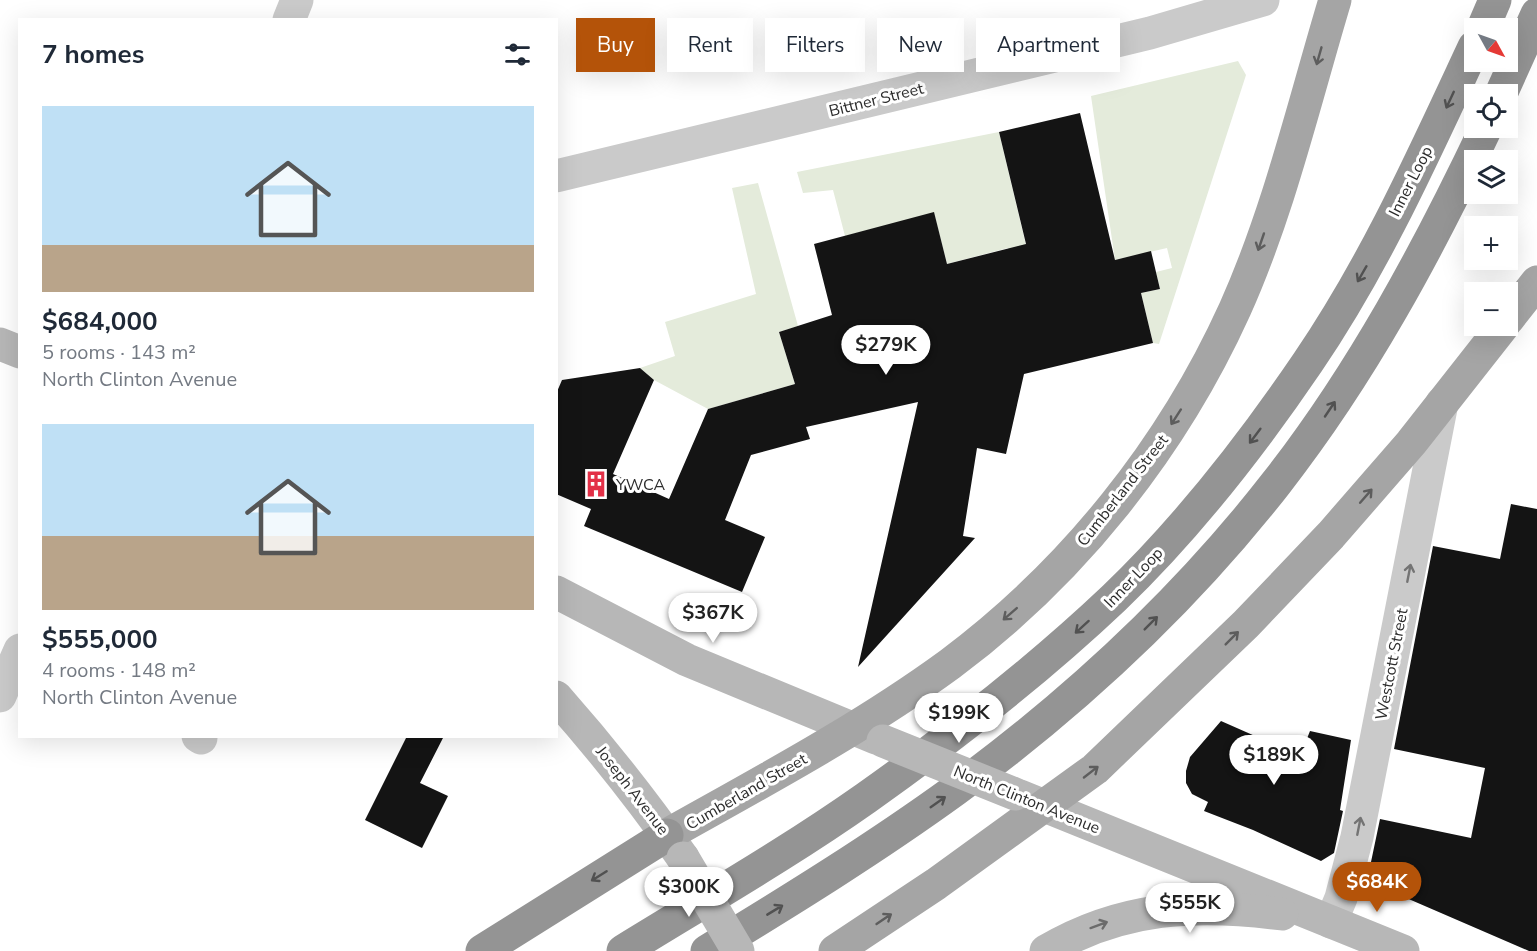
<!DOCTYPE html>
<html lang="en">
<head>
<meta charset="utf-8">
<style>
	body { margin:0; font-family:"Nunito Sans",sans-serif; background:#f2f2f3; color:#1f2937; height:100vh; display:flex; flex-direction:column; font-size:22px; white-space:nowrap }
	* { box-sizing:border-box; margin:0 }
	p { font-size:20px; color:#747a83 }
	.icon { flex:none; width:33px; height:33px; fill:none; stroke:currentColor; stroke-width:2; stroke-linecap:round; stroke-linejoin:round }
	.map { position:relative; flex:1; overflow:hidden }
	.details { position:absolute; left:18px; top:18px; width:540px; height:720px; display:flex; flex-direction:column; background:#fff; border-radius:0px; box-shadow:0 6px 24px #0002 }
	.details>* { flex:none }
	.top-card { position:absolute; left:576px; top:18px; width:570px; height:54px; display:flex; gap:12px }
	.needle { width:39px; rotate:130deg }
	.controls { position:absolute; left:1464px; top:18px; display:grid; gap:12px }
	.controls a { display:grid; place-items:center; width:54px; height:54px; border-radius:0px; background:#fff; box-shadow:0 6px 24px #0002; font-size:30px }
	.price { position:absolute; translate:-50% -51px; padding:0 14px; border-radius:21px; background:#fff; color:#222; font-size:20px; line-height:39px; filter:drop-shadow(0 2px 3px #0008) }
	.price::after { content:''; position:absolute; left:50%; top:36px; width:18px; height:14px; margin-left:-9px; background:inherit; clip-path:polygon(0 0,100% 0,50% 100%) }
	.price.on { background:#b45309; color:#fff }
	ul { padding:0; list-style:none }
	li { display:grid; align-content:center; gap:12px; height:318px; padding:0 24px }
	li span { display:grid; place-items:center; height:186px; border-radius:0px; color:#555 }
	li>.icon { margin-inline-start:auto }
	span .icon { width:108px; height:108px; fill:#fffc; stroke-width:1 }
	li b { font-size:26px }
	h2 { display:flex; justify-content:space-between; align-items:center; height:72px; padding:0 24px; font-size:26px }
	.pill { padding:0 21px; border-radius:0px; background:#fff; box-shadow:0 6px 24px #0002; font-size:21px; line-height:54px }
	.pill.on { background:#b45309; color:#fff }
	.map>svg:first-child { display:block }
	.green { fill:#e4ebdb }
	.building { fill:#141414 }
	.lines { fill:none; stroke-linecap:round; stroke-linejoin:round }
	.minor { stroke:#cacaca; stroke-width:33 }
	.tertiary { stroke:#cacaca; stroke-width:33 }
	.secondary { stroke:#b7b7b7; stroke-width:33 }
	.primary { stroke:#a5a5a5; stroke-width:33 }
	.motorway { stroke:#949494; stroke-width:33 }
	.secondary-bridge { stroke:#b7b7b7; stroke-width:33 }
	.oneway { stroke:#5d5d5d }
	.oneway2 { stroke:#515151 }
	.oneway3 { stroke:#747474 }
	.oneway4 { stroke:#6b6b6b }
	.labels { text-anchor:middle; stroke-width:6; stroke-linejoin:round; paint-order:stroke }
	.street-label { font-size:16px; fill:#2d2d2d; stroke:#fff }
	.poi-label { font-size:16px; fill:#2d2d2d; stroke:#fff; text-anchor:start }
</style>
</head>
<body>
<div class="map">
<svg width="1537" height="951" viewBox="0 0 1537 951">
	<rect width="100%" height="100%" fill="#fff"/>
	<g class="green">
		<polygon points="1238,61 1246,75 1159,344 1153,343 1141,293 1160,289 1156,272 1172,268 1167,248 1115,260 1091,96"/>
		<polygon points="999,132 1035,283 1018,287 1008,248 947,264 934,213 845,236 833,190 803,193 797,172"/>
		<polygon points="758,183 798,326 779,332 795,384 708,409 654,380 640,368 675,356 665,322 756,294 732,188"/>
	</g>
	<g class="building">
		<polygon points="1080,113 1115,260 1151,251 1160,289 1141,293 1153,343 1024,374 1006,454 977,448 963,536 975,538 858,667 918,402 806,427 810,439 751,455 725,520 765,537 742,592 584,526 591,509 556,494 556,394 562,380 640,368 654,380 613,474 669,499 708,409 795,384 779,332 832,315 814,244 934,212 947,264 1026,244 999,132"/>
		<polygon points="1511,504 1537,509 1537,951 1529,951 1367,881 1380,819 1471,838 1485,768 1394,749 1433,546 1500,559"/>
		<polygon points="1221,721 1300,756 1310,731 1351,740 1340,810 1343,811 1334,853 1321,861 1253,830 1204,811 1208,802 1192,794 1186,783 1186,771 1190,757"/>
		<polygon points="407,736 444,736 420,783 448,796 422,848 365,820"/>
	</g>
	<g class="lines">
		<g class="minor">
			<polyline points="556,176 1150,33 1263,0"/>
			<polyline points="198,736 201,738"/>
			<polyline points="1331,922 1341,898 1357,837 1442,403"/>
		</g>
		<g class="tertiary">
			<polyline points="289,20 297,0"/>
			<polyline points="0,696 20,650"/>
		</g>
		<g class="secondary">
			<polyline points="0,344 20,352"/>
			<polyline points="556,592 687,660 876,738"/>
			<path d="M556,697C602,749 644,802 683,858"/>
			<polyline points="1020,796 1403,951"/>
			<path d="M1046,951C1122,906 1197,903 1282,914"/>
		</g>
		<g class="primary">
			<polyline points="1508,319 1537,282"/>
			<path d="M667,835C763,781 861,729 950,664C1073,572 1172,448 1235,309C1279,211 1304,103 1335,0"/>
			<polyline points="835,951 936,884 1095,769 1246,624 1331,535 1411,443 1503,326"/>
		</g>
		<g class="motorway">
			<polyline points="1483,28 1495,0"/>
			<polyline points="1501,94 1537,14"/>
			<polyline points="482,951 667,835"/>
			<path d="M623,951C704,901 788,853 866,798C952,737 1037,671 1114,598C1187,528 1251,446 1308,362C1375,264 1424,154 1474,47"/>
			<path d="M707,951C791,900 875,848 955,790C1075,702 1186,599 1277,482C1362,373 1427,252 1486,128"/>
		</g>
		<g class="secondary-bridge">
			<polyline points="883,741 1015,794"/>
			<polyline points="683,858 738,951"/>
		</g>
	</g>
	<defs><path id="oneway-shaft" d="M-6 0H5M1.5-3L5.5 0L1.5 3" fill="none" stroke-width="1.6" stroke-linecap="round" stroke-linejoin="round" transform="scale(1.5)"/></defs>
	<g class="oneway">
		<use href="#oneway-shaft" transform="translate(1319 56) rotate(106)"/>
		<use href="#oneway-shaft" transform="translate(1261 242) rotate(109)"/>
		<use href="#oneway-shaft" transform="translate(1176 417) rotate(123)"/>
		<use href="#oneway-shaft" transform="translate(1366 496) rotate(-49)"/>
		<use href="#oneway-shaft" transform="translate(1010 614) rotate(139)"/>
		<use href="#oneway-shaft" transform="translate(1232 638) rotate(-45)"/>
		<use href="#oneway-shaft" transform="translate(1091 772) rotate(-38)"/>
		<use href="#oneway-shaft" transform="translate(884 919) rotate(-34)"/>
	</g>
	<g class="oneway2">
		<use href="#oneway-shaft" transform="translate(1450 100) rotate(115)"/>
		<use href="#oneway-shaft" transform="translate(1362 274) rotate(120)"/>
		<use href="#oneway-shaft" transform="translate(1330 409) rotate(-56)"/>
		<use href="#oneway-shaft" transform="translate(1255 436) rotate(127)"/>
		<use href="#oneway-shaft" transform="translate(1151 623) rotate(-45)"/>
		<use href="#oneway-shaft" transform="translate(1082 627) rotate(138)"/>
		<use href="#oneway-shaft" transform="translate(938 802) rotate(-35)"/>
		<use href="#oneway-shaft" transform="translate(599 876) rotate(148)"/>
		<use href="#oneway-shaft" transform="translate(775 910) rotate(-31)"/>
	</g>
	<g class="oneway3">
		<use href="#oneway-shaft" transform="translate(1409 573) rotate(-79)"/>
		<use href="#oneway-shaft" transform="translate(1359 826) rotate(-79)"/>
	</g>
	<use class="oneway4" href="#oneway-shaft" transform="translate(1099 925) rotate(-20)"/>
	<defs>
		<g id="building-bare" transform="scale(2.07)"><path d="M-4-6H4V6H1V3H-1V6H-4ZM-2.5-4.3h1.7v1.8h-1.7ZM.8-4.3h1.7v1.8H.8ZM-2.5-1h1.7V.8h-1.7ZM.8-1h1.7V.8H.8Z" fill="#e33047" stroke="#fff" stroke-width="2.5" paint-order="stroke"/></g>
	</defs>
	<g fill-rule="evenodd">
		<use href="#building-bare" x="596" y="484"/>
	</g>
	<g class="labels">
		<g class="street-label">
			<text transform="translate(876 99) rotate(-14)" y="6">Bittner Street</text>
			<text transform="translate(1410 181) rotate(-63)" y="6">Inner Loop</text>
			<text transform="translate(1122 490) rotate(-52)" y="6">Cumberland Street</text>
			<text transform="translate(1133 577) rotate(-46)" y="6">Inner Loop</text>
			<text transform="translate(1391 664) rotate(-79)" y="6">Westcott Street</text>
			<text transform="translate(633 790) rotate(52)" y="6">Joseph Avenue</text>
			<text transform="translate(746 791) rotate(-30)" y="6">Cumberland Street</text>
			<text transform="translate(1027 799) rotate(22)" y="6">North Clinton Avenue</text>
		</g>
		<g class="poi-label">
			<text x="616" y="490">YWCA</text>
		</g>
	</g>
</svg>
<div class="controls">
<a><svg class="needle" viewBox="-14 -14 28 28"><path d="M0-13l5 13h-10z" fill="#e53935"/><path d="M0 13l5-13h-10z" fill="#747a83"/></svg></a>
<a><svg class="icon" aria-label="locate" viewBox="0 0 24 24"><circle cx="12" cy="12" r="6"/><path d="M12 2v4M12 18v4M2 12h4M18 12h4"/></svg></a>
<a><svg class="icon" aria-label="layers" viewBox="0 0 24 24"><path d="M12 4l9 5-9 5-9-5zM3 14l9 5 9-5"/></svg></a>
<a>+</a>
<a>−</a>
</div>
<b class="price" style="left:886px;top:376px">$279K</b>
<b class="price" style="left:713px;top:644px">$367K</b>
<b class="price" style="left:959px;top:744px">$199K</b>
<b class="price" style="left:1274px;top:786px">$189K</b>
<b class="price on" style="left:1377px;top:913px">$684K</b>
<b class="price" style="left:689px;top:918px">$300K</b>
<b class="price" style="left:1190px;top:934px">$555K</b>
<div class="top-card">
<a class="pill on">Buy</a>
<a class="pill">Rent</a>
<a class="pill">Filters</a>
<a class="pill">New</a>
<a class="pill">Apartment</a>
</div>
<section class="details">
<h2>7 homes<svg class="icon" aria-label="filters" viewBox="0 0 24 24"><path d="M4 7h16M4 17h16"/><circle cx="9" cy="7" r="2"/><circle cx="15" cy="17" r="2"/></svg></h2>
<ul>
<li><span style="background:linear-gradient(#bfe0f5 75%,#b9a48a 0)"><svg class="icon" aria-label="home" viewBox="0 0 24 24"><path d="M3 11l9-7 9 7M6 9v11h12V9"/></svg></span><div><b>$684,000</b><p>5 rooms · 143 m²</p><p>North Clinton Avenue</p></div></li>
<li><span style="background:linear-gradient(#bfe0f5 60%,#b9a48a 0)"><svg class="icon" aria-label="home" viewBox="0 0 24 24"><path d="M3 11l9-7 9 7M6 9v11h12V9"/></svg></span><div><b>$555,000</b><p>4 rooms · 148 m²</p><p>North Clinton Avenue</p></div></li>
</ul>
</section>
</div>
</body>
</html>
